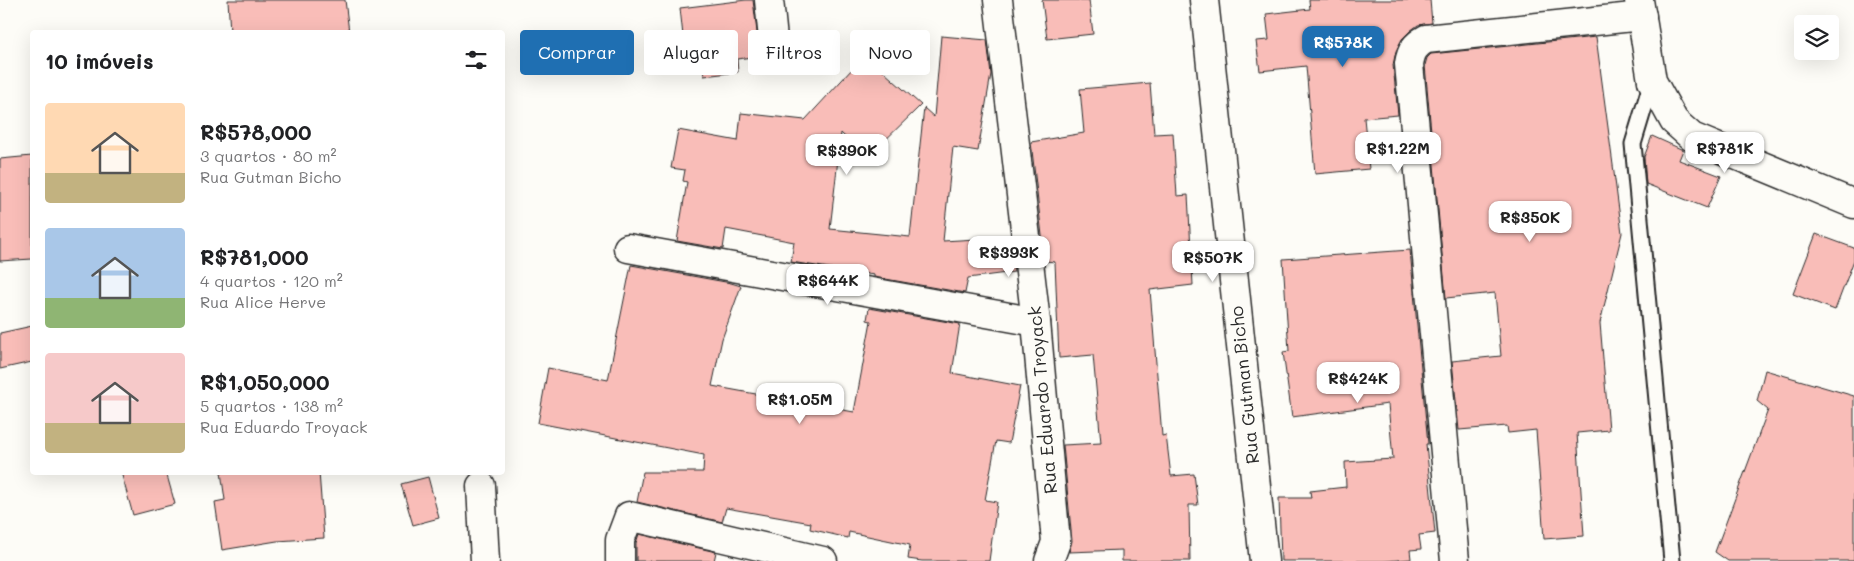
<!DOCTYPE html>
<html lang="pt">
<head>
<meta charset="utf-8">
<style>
	body { margin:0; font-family:Mali,sans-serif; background:#f6f6f6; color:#202124; height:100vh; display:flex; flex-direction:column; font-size:19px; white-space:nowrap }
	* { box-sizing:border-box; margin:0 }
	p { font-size:16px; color:#757577 }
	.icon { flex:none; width:28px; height:28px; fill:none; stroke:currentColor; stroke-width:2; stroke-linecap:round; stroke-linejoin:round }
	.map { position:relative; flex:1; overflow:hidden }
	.details { position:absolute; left:30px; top:30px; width:475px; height:445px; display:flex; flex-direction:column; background:#fff; border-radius:5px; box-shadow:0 5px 20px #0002 }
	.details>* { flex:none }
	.hud { position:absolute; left:520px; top:30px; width:475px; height:45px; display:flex; gap:10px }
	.tools { position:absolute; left:1794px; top:15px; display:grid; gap:10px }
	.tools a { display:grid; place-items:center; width:45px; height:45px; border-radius:5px; background:#fff; box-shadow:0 5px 20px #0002; font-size:25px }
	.price { position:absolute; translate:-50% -42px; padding:0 11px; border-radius:10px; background:#fff; color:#222; font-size:16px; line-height:32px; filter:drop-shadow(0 1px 2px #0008) }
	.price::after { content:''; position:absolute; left:50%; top:30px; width:15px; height:11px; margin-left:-8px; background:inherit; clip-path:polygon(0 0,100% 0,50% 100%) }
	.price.active { background:#1f6fb2; color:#fff }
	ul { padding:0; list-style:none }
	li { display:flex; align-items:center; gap:15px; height:125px; padding:0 15px }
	li span { display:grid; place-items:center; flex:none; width:140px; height:100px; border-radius:5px; color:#555 }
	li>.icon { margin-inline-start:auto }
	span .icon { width:60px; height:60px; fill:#fffc; stroke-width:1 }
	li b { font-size:21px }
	h2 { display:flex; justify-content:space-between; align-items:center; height:60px; padding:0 15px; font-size:21px }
	.chip { padding:0 18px; border-radius:5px; background:#fff; box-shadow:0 5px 20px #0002; font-size:18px; line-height:45px }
	.chip.active { background:#1f6fb2; color:#fff }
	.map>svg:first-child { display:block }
	.building { fill:#f9bdb8; stroke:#2b2b2b }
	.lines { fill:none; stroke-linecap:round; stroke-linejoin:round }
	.service-casing { stroke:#2b2b2b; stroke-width:19 }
	.minor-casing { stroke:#2b2b2b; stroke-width:31 }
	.service { stroke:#fdfcf7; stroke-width:15 }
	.minor { stroke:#fdfcf7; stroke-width:28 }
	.labels { text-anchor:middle; stroke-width:4; stroke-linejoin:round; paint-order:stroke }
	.street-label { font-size:18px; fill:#2b2b2b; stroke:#fdfcf7 }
</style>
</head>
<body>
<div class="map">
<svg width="1854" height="561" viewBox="0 0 1854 561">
	<rect width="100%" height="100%" fill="#fdfcf7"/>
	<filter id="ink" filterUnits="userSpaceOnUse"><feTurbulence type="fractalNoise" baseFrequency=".02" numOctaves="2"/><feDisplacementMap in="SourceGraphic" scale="10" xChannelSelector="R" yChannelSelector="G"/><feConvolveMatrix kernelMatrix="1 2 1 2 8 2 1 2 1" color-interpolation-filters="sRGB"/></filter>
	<g filter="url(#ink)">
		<g class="building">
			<polygon points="228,0 345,0 349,32 230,32"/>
			<polygon points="746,0 753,0 760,56 737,59 738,72 704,76 700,43 684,45 680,8"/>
			<polygon points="1042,0 1089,0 1093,34 1047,39"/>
			<polygon points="1309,0 1430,0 1432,23 1418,25 1410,31 1402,39 1396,51 1393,65 1398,115 1364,118 1369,169 1315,174 1306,66 1260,71 1256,41 1269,40 1266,14 1310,9"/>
			<polygon points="941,36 987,40 991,74 978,151 953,147 943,241 1010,237 1014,272 968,278 965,293 874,277 874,275 791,262 794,242 726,229 723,249 677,241 687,182 683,181 685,170 671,168 678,130 738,141 741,113 805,120 865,55 921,105 867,158 841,133 830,229 910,237 924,108 934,117"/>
			<polygon points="1596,37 1622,233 1600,323 1609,430 1577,433 1584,536 1544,539 1536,430 1508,433 1507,426 1459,430 1452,361 1501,356 1495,293 1446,298 1425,65 1427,58 1431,54"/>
			<polygon points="1150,83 1154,134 1173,133 1177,196 1188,195 1193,285 1150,290 1162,436 1166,435 1171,476 1194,474 1198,505 1189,505 1190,561 1122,561 1122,550 1069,552 1072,541 1063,445 1101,443 1093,355 1059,358 1055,262 1045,261 1031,142 1084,133 1080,89"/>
			<polygon points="1652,136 1683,150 1679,160 1721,176 1707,208 1646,184 1644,157"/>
			<polygon points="32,156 32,259 0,261 0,159"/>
			<polygon points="1816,234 1854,248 1854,260 1835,310 1793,294"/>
			<polygon points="1410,250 1428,444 1426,444 1435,533 1419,535 1421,549 1410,550 1411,559 1384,561 1281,561 1279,498 1311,498 1310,491 1346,487 1345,462 1393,459 1388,404 1292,417 1283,352 1289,351 1283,259"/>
			<polygon points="631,265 731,283 741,286 722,339 712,386 854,412 871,321 867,320 869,308 960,324 952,373 1020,386 1009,443 996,441 985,500 997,502 989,561 922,561 908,559 910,545 849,532 848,538 810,529 811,523 726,508 722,522 637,502 643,472 703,472 704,455 538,423 548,368 608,380"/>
			<polygon points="32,326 32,362 0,369 0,333"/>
			<polygon points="1765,370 1854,396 1854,561 1728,561 1715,552 1768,410 1757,401"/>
			<polygon points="121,472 166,472 175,504 133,515"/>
			<polygon points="221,472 319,472 324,538 277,541 222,550 215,502 225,500"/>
			<polygon points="428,477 439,518 413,525 401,484"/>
			<polygon points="639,534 716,552 714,561 636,561 636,543"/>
		</g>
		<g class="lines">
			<g class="service-casing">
				<polyline id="service" points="1652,81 1633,144 1672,561"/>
			</g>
			<g class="minor-casing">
				<g id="minor">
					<polyline points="769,0 773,39"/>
					<polyline points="998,0 1036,322 1056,542 1049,561"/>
					<polyline points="1204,0 1264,561"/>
					<polyline points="1639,0 1652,81 1674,121 1692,137 1854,204"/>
					<polyline points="628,248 1036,322"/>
					<polyline points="481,486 485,561"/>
					<polyline points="620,561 620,540 629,516 823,561"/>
					<path d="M1455,561L1409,64C1411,51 1415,45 1426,39L1642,16"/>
				</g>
			</g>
			<use href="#service" class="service"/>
			<use href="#minor" class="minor"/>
		</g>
	</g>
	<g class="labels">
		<g class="street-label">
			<text transform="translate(1245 385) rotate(-96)" y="6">Rua Gutman Bicho</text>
			<text transform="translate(1043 400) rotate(-95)" y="6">Rua Eduardo Troyack</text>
		</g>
	</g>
</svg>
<div class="tools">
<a><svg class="icon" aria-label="layers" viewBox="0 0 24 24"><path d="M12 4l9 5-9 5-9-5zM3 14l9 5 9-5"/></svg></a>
</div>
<b class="price active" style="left:1343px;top:68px">R$578K</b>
<b class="price" style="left:1398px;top:174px">R$1.22M</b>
<b class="price" style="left:1725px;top:174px">R$781K</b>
<b class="price" style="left:847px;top:176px">R$390K</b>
<b class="price" style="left:1530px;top:243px">R$350K</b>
<b class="price" style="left:1009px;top:278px">R$393K</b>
<b class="price" style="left:1213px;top:283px">R$507K</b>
<b class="price" style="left:828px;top:306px">R$644K</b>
<b class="price" style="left:1358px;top:404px">R$424K</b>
<b class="price" style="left:800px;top:425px">R$1.05M</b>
<div class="hud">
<a class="chip active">Comprar</a>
<a class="chip">Alugar</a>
<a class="chip">Filtros</a>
<a class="chip">Novo</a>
</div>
<section class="details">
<h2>10 imóveis<svg class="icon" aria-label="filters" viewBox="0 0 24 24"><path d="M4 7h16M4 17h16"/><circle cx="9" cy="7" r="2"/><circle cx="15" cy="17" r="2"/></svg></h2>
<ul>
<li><span style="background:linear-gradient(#ffd9b3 70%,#c2b280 0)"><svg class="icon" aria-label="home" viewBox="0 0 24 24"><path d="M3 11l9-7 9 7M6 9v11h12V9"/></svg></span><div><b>R$578,000</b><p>3 quartos · 80 m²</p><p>Rua Gutman Bicho</p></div></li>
<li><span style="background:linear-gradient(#a9c7e8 70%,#8fb573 0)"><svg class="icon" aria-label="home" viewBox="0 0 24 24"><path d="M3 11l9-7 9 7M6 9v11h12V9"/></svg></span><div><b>R$781,000</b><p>4 quartos · 120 m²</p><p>Rua Alice Herve</p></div></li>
<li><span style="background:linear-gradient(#f6c9c9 70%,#c2b280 0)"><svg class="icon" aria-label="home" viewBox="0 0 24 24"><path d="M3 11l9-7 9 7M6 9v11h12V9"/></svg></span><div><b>R$1,050,000</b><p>5 quartos · 138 m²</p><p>Rua Eduardo Troyack</p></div></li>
</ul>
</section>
</div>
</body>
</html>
